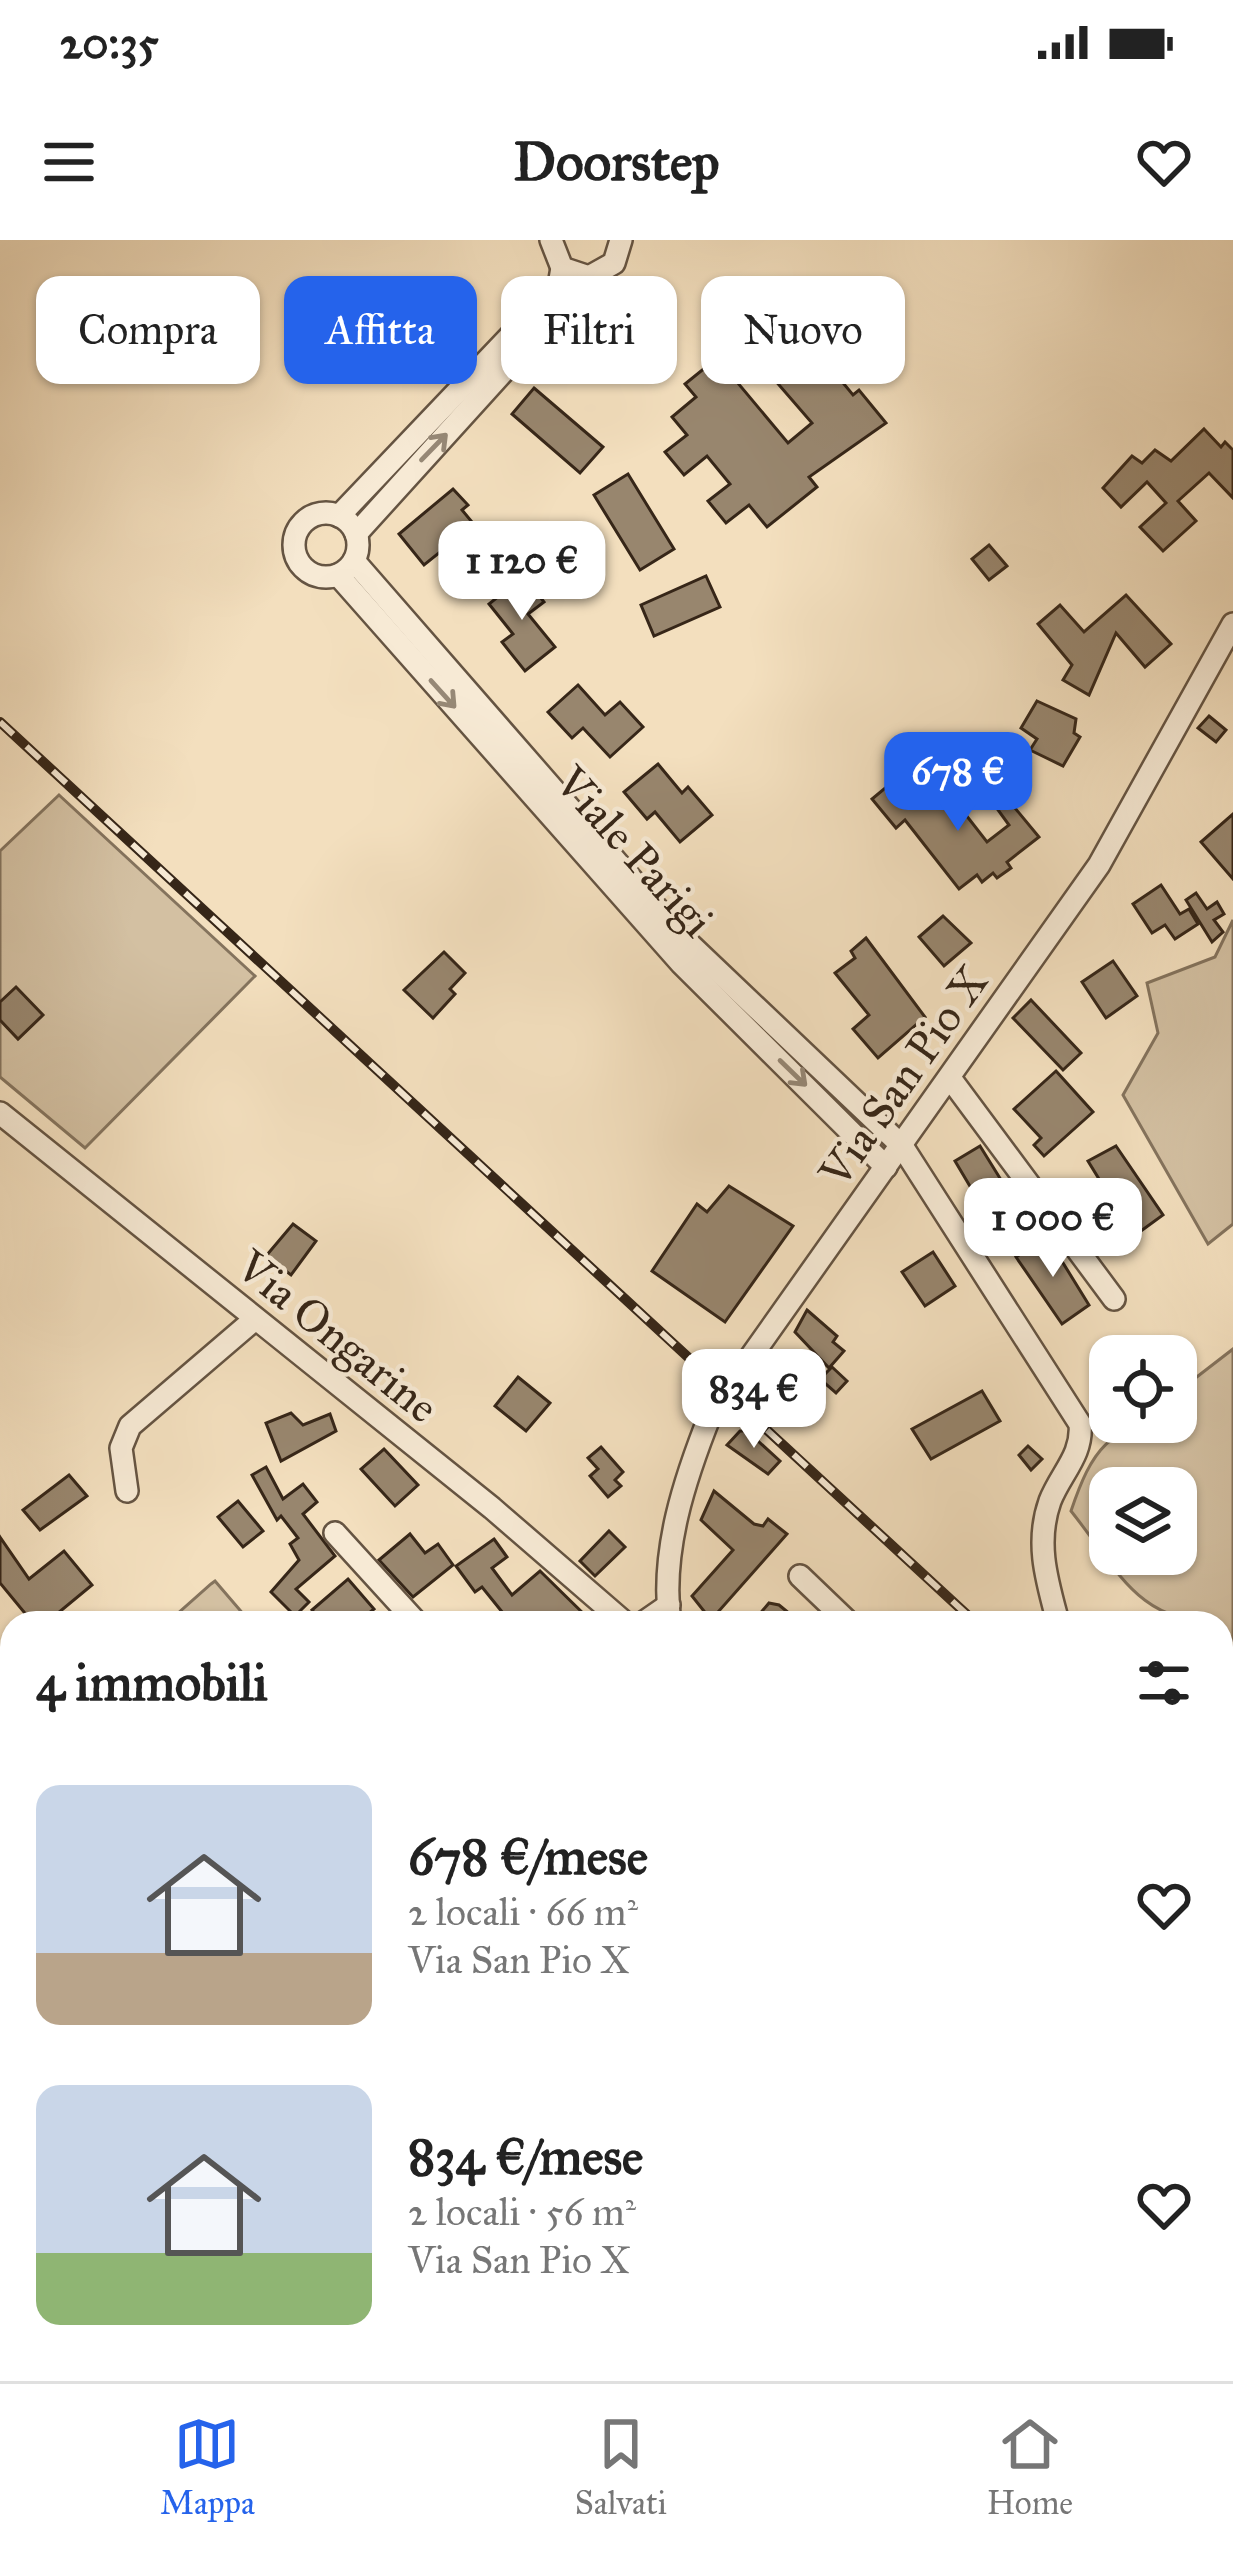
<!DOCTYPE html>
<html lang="it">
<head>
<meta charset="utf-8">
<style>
	body { margin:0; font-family:"IM FELL Great Primer",serif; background:#f2f2f2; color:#222; height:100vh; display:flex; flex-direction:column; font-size:45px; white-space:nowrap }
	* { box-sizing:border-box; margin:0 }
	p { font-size:39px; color:#767676 }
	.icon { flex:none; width:66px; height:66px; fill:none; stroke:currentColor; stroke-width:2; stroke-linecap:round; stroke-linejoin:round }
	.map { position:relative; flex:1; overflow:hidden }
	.drawer { position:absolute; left:0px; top:1371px; width:1233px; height:771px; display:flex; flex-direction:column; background:#fff; border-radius:36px 36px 0 0; box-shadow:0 3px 9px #0004 }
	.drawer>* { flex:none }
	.top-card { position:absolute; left:36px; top:36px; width:1161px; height:108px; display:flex; gap:24px }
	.controls { position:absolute; left:1089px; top:1095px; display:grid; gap:24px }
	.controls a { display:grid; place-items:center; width:108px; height:108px; border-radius:24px; background:#fff; box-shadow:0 3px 9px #0004; font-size:60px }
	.price { position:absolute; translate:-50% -102px; padding:0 27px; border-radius:24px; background:#fff; color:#222; font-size:39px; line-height:78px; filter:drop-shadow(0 3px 6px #0008) }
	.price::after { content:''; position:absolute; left:50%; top:72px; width:36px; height:27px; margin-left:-18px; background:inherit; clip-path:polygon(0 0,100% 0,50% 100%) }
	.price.active { background:#2563eb; color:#fff }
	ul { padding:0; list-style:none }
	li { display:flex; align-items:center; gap:36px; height:300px; padding:0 36px }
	li span { display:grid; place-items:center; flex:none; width:336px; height:240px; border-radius:24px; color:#555 }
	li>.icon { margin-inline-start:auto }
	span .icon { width:144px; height:144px; fill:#fffc; stroke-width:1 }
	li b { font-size:51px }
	h2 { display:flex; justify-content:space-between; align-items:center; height:144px; padding:0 36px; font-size:51px }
	.pill { padding:0 42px; border-radius:24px; background:#fff; box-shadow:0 3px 9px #0004; font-size:42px; line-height:108px }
	.pill.active { background:#2563eb; color:#fff }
	.status { display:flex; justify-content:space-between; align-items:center; height:84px; padding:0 60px; background:#fff; direction:ltr }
	.status svg { height:33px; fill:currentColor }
	header { display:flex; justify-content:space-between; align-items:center; height:156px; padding:0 36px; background:#fff; font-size:54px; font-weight:700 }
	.tabs { display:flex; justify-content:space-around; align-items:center; height:168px; border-top:3px solid #e0e0e0; background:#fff; font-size:33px; color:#767676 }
	.tabs a { display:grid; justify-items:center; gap:6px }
	.tabs .active { color:#2563eb }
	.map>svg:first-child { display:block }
	.green { fill:#d3c0a2; stroke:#84735d; stroke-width:3; fill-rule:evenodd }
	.building { fill:#98866e; stroke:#362618; stroke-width:3 }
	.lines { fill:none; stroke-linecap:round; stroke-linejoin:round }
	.minor-casing { stroke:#655442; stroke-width:26 }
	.major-casing { stroke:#362618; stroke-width:32 }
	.minor { stroke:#f7ead5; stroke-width:21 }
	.major { stroke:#f3dfbe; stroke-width:27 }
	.rail-casing { stroke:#362618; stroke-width:10 }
	.rail { stroke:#f7ead5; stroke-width:6; stroke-dasharray:18; stroke-linecap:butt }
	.oneway { stroke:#968876 }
	.labels { text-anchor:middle; stroke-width:9; stroke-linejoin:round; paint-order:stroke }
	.street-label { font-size:45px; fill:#362618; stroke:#f7ead5 }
</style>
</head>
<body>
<div class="status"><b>20:35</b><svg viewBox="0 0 49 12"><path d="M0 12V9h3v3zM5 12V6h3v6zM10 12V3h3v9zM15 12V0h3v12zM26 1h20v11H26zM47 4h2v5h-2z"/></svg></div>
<header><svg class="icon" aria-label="menu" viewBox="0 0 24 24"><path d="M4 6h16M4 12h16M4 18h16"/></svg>Doorstep<svg class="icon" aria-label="heart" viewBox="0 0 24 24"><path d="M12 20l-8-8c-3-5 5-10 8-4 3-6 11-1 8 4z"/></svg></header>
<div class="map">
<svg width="1233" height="2141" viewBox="0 0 1233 2141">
	<rect width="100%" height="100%" fill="#f3dfbe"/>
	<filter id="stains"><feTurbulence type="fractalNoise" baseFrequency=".00167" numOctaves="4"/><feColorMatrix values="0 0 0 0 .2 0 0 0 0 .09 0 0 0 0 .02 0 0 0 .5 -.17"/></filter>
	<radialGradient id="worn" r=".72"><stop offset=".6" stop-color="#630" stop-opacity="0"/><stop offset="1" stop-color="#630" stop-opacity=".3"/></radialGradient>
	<g class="green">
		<polygon points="59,555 255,736 85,908 0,837 0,611"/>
		<polygon points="1233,680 1233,984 1208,1004 1123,855 1158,793 1147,743 1215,717"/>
		<path d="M1233,1109V1400L1221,1395V1383C1137,1383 1119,1331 1071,1271C1091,1212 1109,1182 1176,1182V1153ZM1176,1248V1314H1110V1248Z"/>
		<polygon points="215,1341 251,1383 167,1383 211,1344"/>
	</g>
	<g class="building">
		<polygon points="786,60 818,99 811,104 853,155 859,150 886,183 809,237 817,247 767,287 749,265 726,283 708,261 730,244 707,216 684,235 665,212 687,195 672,177 696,157 685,144 717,118 788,203 812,183 760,123 767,118 746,93"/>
		<polygon points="534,148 603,207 580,233 512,174"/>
		<polygon points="1204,189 1221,207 1225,202 1233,210 1233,258 1209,233 1178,261 1196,281 1163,311 1140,287 1166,263 1147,242 1121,267 1103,248 1132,216 1142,223 1155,210 1171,221"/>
		<polygon points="628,234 674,309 640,330 594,255"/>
		<polygon points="453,249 468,265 462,270 472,282 466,287 480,303 452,326 440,312 424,325 399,294"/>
		<polygon points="989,305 1007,326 989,340 972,319"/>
		<polygon points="524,336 544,362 528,374 555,407 525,431 502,402 513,394 489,364"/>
		<polygon points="706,336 720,367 654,396 641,365"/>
		<polygon points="1126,355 1171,404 1145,427 1116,393 1089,455 1063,440 1072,425 1038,384 1060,365 1084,392"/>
		<polygon points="578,445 605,475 620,462 643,487 610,517 583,488 572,498 548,472"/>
		<polygon points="1037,461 1076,479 1074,493 1080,497 1063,526 1030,510 1037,499 1021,488"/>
		<polygon points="1209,476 1226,490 1216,502 1198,488"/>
		<polygon points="658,524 682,553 688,547 712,575 680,602 655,572 647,579 624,552"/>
		<polygon points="941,543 987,602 1009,585 998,570 1010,562 1039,597 1007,622 1011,628 997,638 993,633 982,642 977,635 959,649 905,580 896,588 872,559 890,544 912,568"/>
		<polygon points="1233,574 1233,639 1201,602"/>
		<polygon points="1161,645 1180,674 1189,669 1198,684 1175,699 1165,685 1152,693 1133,664"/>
		<polygon points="1196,653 1207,669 1217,662 1224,674 1214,680 1223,692 1212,702 1186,660"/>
		<polygon points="943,676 971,703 944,726 919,697"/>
		<polygon points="866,698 925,777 878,818 853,789 869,775 835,733 855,718 851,711"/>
		<polygon points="444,712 465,733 450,749 455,754 433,778 404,750"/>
		<polygon points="1113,721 1137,756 1106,778 1082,742"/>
		<polygon points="16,747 43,775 18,799 0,780 0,762"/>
		<polygon points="1031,760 1081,813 1063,830 1013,778"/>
		<polygon points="1056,831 1093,872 1044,916 1034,905 1041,898 1014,869"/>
		<polygon points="980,906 1016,964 990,980 955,921"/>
		<polygon points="1116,906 1163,975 1134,996 1088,921"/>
		<polygon points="729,946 793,986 725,1082 652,1031 697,964 707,972"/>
		<polygon points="293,984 316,1001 291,1035 266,1016"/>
		<polygon points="1047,997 1089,1065 1062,1084 1016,1017"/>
		<polygon points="933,1012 955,1046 925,1066 902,1032"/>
		<polygon points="807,1070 837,1096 833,1102 844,1111 829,1128 795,1092"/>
		<polygon points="832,1127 847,1141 836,1153 820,1139"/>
		<polygon points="518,1137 550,1163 526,1191 495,1166"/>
		<polygon points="982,1151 1000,1181 931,1219 912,1189"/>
		<polygon points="291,1173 303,1185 330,1174 336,1191 281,1221 266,1183"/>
		<polygon points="740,1191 747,1191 780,1221 768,1234 727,1205"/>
		<polygon points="1028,1206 1042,1219 1031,1230 1019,1215"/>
		<polygon points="601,1207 623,1232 615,1240 621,1246 608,1257 590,1236 598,1229 588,1218"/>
		<polygon points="384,1209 418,1245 395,1266 361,1229"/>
		<polygon points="266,1227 283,1259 303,1244 317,1262 303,1274 335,1316 296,1349 309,1362 295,1376 271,1352 299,1320 290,1304 298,1298 281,1276 277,1280 252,1235"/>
		<polygon points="69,1235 87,1256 40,1290 23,1270"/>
		<polygon points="714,1251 754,1284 763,1286 768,1279 787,1294 711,1380 692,1356 733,1310 701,1280"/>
		<polygon points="238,1261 263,1291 243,1307 218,1277"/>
		<polygon points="609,1291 625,1307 595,1336 580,1321"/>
		<polygon points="410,1294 425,1313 438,1304 453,1325 413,1357 379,1320"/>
		<polygon points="0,1297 29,1339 64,1311 92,1345 46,1383 33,1383 0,1343"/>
		<polygon points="494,1299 507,1317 492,1328 512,1355 540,1331 593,1383 511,1383 482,1347 475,1352 456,1326"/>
		<polygon points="348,1339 374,1369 357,1383 323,1383 312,1370"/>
		<polygon points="769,1363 779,1365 801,1383 752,1383"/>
	</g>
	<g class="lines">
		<g class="minor-casing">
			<g id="minor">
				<polyline points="551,0 562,28 589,37 614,23 621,0"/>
				<circle cx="326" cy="305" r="32"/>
				<polyline points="339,276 559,45 562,28"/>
				<polyline points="356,294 589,37"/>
				<path d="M354,321L681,696L902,906L1080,1184C1083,1215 1061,1233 1050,1261C1035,1303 1047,1341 1058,1382"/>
				<polyline points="338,335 681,723 886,927"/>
				<polyline points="950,838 1114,1059"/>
				<polyline points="0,873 492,1268 625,1383"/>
				<polyline points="127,1251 121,1208 130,1186 255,1079"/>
				<polyline points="335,1293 417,1383"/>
				<polyline points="800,1336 849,1383"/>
				<polyline points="643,1383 669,1365"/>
				<path d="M670,1383C660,1312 685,1238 711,1173L1099,625L1233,384"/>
				<polyline points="0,1444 2,1446"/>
				<polyline points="1221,1988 1233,1987"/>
				<polyline points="0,2071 12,2055"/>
				<polyline points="364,2130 373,2141"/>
				<polyline points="598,2130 632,2140 635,2130"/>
				<polyline points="755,2141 761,2130"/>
				<polyline points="1073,2141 1077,2130"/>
			</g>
		</g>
		<g class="major-casing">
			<g id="major">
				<polyline points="0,1669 12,1676"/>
				<polyline points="1221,2104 1233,2109"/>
			</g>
		</g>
		<use href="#minor" class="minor"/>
		<use href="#major" class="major"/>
		<g class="rail-casing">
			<g id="rail">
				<polyline points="0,482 976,1383"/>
				<polyline points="1221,1610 1233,1621"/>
			</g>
		</g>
		<use href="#rail" class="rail"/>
	</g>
	<defs><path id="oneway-shaft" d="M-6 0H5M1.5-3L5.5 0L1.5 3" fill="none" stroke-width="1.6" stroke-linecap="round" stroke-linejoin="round" transform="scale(3)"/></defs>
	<g class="oneway">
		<use href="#oneway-shaft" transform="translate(434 207) rotate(-46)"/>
		<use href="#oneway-shaft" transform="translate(443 454) rotate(48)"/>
		<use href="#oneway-shaft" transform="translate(793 833) rotate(44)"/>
	</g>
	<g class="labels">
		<g class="street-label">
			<text transform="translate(635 611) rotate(48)" y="16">Viale Parigi</text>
			<text transform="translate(903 836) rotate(-55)" y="16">Via San Pio X</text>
			<text transform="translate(338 1096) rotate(39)" y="16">Via Ongarine</text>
		</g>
	</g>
	<rect width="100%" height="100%" filter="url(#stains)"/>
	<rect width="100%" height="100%" fill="url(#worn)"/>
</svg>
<div class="controls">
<a><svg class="icon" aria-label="locate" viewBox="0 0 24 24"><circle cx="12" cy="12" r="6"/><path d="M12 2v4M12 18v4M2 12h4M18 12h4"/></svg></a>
<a><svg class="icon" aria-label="layers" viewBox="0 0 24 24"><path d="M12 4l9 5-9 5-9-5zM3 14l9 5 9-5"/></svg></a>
</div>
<b class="price" style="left:522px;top:383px">1 120 €</b>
<b class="price active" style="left:958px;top:594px">678 €</b>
<b class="price" style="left:1053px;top:1040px">1 000 €</b>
<b class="price" style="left:754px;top:1211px">834 €</b>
<div class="top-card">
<a class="pill">Compra</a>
<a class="pill active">Affitta</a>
<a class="pill">Filtri</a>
<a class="pill">Nuovo</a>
</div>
<section class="drawer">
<h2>4 immobili<svg class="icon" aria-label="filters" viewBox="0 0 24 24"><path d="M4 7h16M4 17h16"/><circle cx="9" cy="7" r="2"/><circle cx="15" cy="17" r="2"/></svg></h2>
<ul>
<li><span style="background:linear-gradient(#c9d6e8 70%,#b9a48a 0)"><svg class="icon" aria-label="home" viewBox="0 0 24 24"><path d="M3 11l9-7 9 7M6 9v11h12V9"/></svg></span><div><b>678 €/mese</b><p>2 locali · 66 m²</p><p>Via San Pio X</p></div><svg class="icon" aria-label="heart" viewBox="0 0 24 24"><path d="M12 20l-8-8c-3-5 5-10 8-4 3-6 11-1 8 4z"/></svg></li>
<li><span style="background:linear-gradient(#c9d6e8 70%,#8fb573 0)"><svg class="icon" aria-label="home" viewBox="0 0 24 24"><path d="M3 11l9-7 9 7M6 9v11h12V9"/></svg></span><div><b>834 €/mese</b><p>2 locali · 56 m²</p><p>Via San Pio X</p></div><svg class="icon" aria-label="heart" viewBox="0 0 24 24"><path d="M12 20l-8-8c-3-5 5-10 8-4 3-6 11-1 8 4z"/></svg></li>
</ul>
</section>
</div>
<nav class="tabs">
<a class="active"><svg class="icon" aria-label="map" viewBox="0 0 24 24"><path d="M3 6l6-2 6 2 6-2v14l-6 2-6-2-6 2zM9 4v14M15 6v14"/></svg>Mappa</a>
<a><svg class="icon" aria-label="saved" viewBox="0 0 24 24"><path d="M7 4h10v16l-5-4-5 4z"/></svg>Salvati</a>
<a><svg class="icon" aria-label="home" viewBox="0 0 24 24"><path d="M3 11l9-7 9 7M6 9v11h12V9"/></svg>Home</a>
</nav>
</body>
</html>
